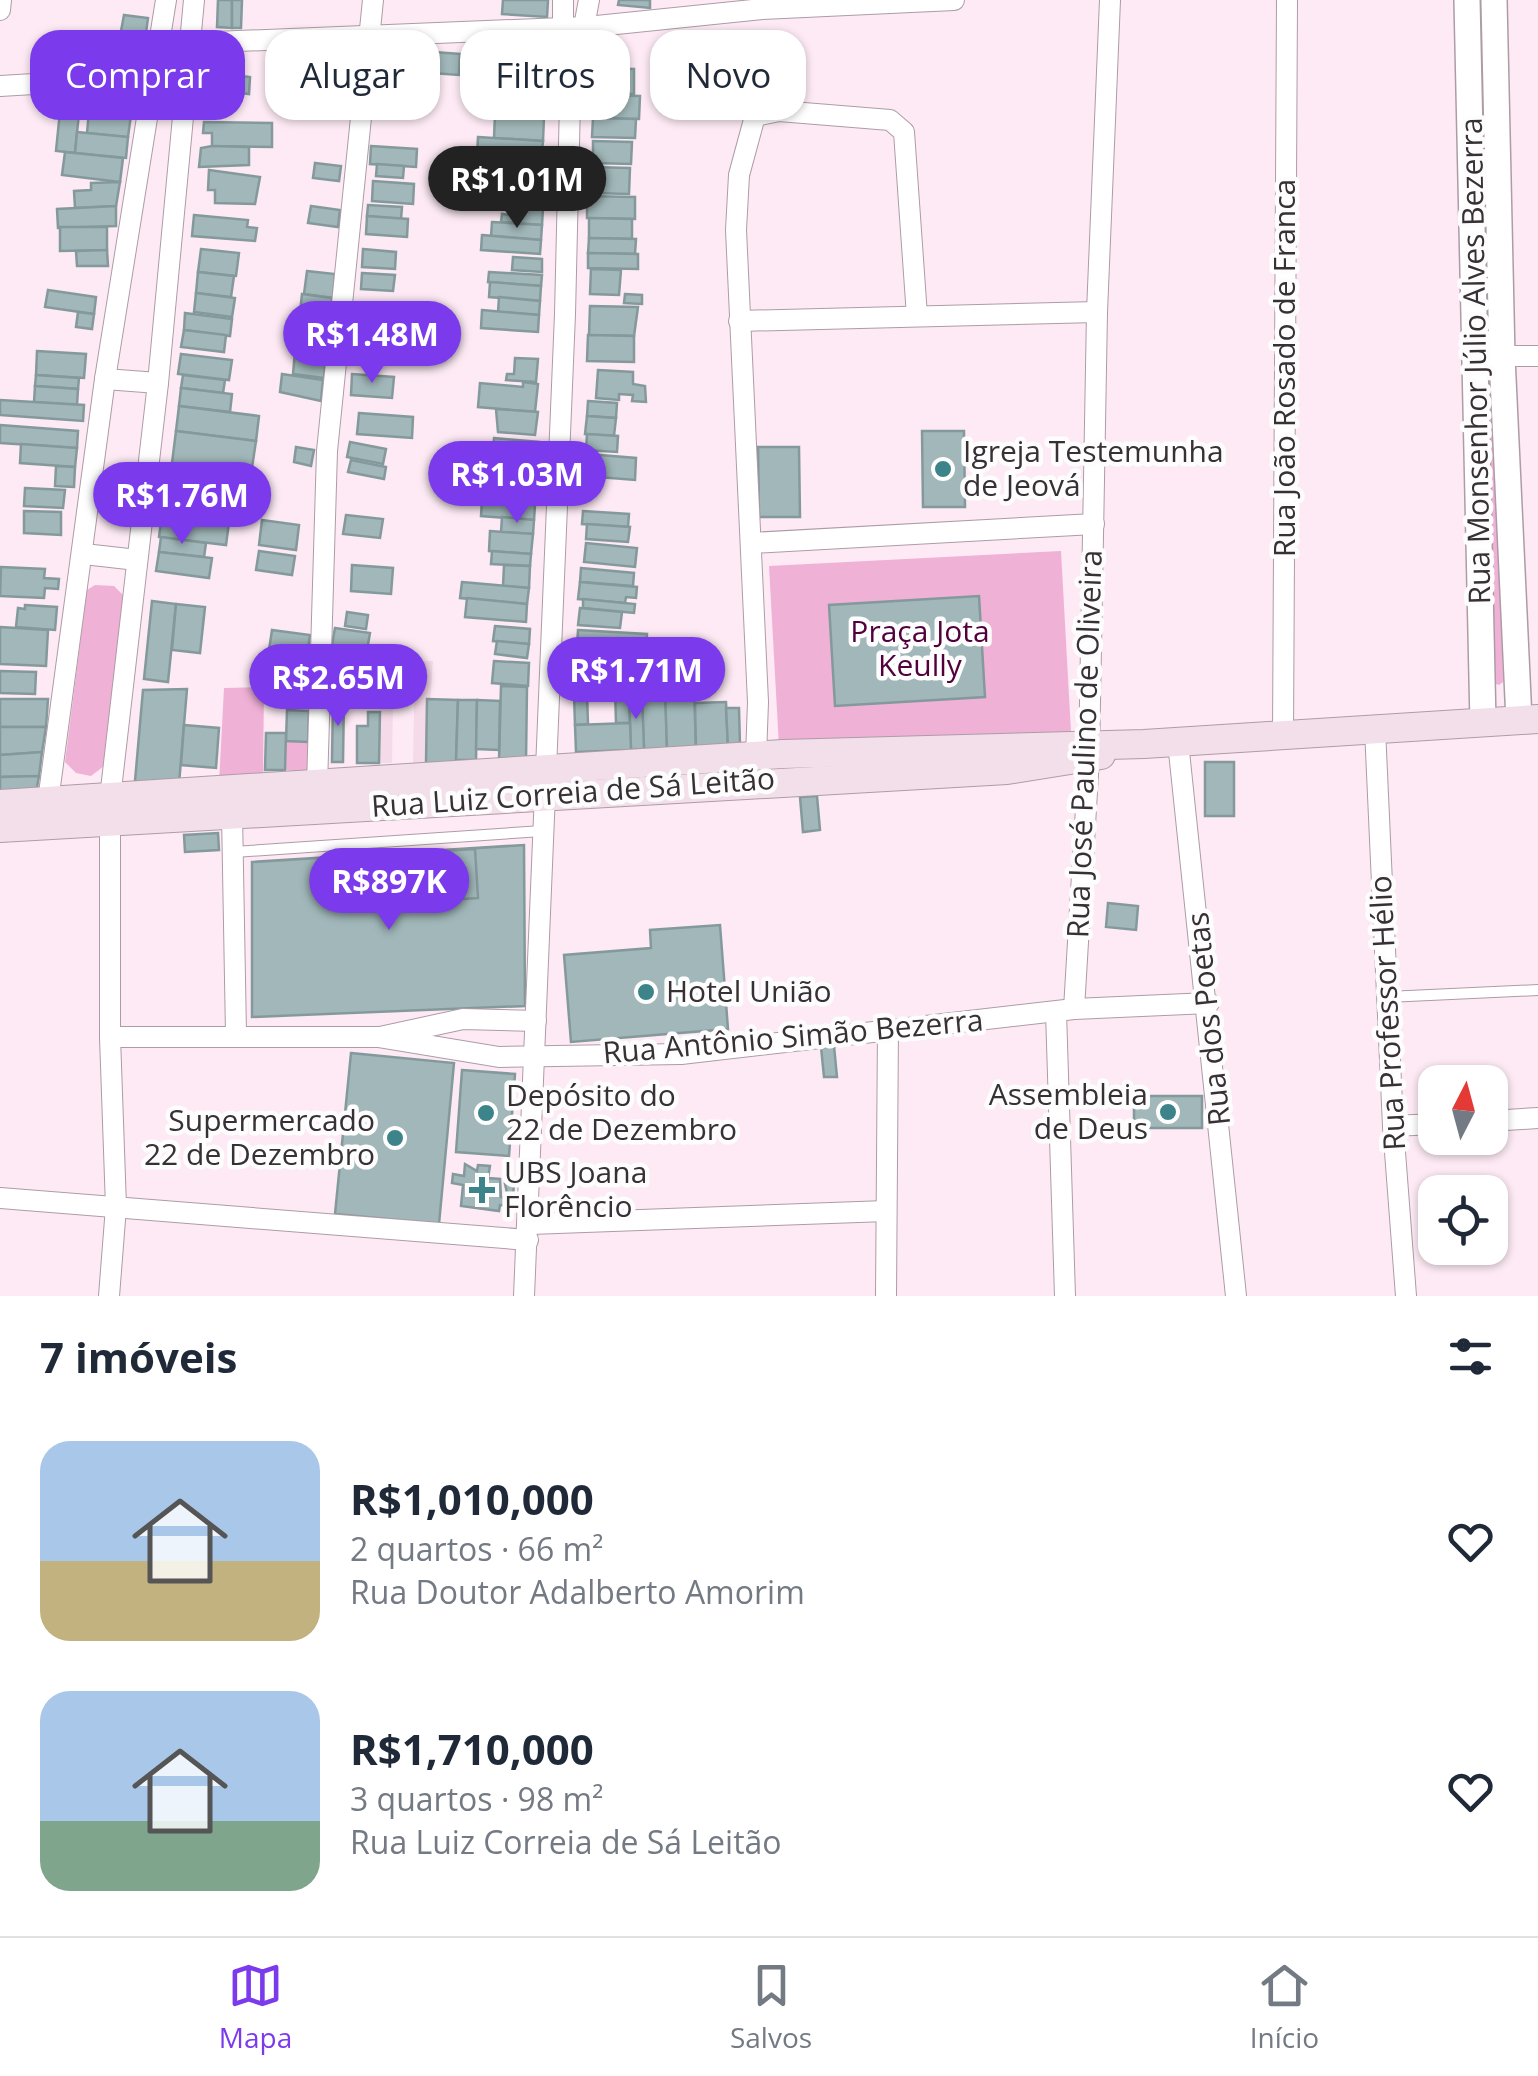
<!DOCTYPE html>
<html lang="pt">
<head>
<meta charset="utf-8">
<style>
	body { margin:0; font-family:"Open Sans",sans-serif; background:#f6f6f7; color:#1f2937; height:100vh; display:flex; flex-direction:column; font-size:38px; white-space:nowrap }
	* { box-sizing:border-box; margin:0 }
	p { font-size:32px; color:#747a83 }
	.icon { flex:none; width:55px; height:55px; fill:none; stroke:currentColor; stroke-width:2; stroke-linecap:round; stroke-linejoin:round }
	.map { position:relative; height:1296px; overflow:hidden }
	.drawer { display:flex; flex-direction:column; background:#fff; flex:1 }
	.drawer>* { flex:none }
	.hud { position:absolute; left:30px; top:30px; width:1000px; height:90px; display:flex; gap:20px }
	.needle { width:65px; rotate:6deg }
	.fabs { position:absolute; left:1418px; top:1065px; display:grid; gap:20px }
	.fabs a { display:grid; place-items:center; width:90px; height:90px; border-radius:20px; background:#fff; box-shadow:0 2px 8px #0004; font-size:50px }
	.price { position:absolute; translate:-50% -85px; padding:0 22px; border-radius:35px; background:#7c3aed; color:#fff; font-size:32px; line-height:65px; filter:drop-shadow(0 2px 5px #0008) }
	.price::after { content:''; position:absolute; left:50%; top:60px; width:30px; height:22px; margin-left:-15px; background:inherit; clip-path:polygon(0 0,100% 0,50% 100%) }
	.price.current { background:#222; color:#fff }
	ul { padding:0; list-style:none }
	li { display:flex; align-items:center; gap:30px; height:250px; padding:0 40px }
	li span { display:grid; place-items:center; flex:none; width:280px; height:200px; border-radius:30px; color:#555 }
	li>.icon { margin-inline-start:auto }
	span .icon { width:120px; height:120px; fill:#fffc; stroke-width:1 }
	li b { font-size:42px }
	h2 { display:flex; justify-content:space-between; align-items:center; height:120px; padding:0 40px; font-size:42px }
	.tag { padding:0 35px; border-radius:30px; background:#fff; box-shadow:0 2px 8px #0004; font-size:35px; line-height:90px }
	.tag.current { background:#7c3aed; color:#fff }
	.tabs { display:flex; justify-content:space-around; align-items:center; height:140px; border-top:2px solid #e0e1e3; background:#fff; font-size:28px; color:#747a83 }
	.tabs a { display:grid; justify-items:center; gap:5px }
	.tabs .current { color:#7c3aed }
	.map>svg:first-child { display:block }
	.built { fill:#f5dbe9 }
	.green { fill:#f0b1d7 }
	.building { fill:#a1b7b9; stroke:#84999b; stroke-width:2.5 }
	.lines { fill:none; stroke-linecap:round; stroke-linejoin:round }
	.service-casing { stroke:#ad9ca6; stroke-width:12 }
	.minor-casing { stroke:#ad9ca6; stroke-width:22 }
	.tertiary-casing { stroke:#ad9ca6; stroke-width:28 }
	.secondary-casing { stroke:#ad9ca6; stroke-width:30 }
	.service { stroke:#fff; stroke-width:10 }
	.minor { stroke:#fff; stroke-width:20 }
	.tertiary { stroke:#fff; stroke-width:25 }
	.secondary { stroke:#f2dfea; stroke-width:28 }
	.poi-dot { fill:#3c848a; stroke:#fdfdfd; stroke-width:4 }
	.labels { text-anchor:middle; stroke-width:9; stroke-linejoin:round; paint-order:stroke }
	.street-label { font-size:30px; fill:#373034; stroke:#fdfdfd }
	.poi-label { font-size:30px; fill:#373034; stroke:#fdfdfd; text-anchor:start }
	.park-label { font-size:30px; fill:#52003c; stroke:#fdfdfd }
</style>
</head>
<body>
<div class="map">
<svg width="1538" height="1296" viewBox="0 0 1538 1296">
	<rect width="100%" height="100%" fill="#fdeaf4"/>
	<g class="built">
		<polygon points="415,661 433,661 426,764 413,763"/>
		<polygon points="380,704 393,705 392,763 379,763"/>
	</g>
	<g class="green">
		<polygon points="1488,380 1497,384 1503,682 1499,685 1490,682"/>
		<polygon points="1061,551 1071,732 779,747 769,566"/>
		<polygon points="95,585 114,586 124,596 104,766 91,776 76,773 65,762 87,590"/>
		<polygon points="264,687 263,781 219,783 224,688"/>
		<polygon points="286,741 308,742 307,772 285,770"/>
	</g>
	<g class="building">
		<polygon points="218,0 232,0 232,28 217,27"/>
		<polygon points="232,0 242,0 241,28 232,28"/>
		<polygon points="503,0 548,0 547,17 502,14"/>
		<polygon points="619,0 650,0 650,8 618,5"/>
		<polygon points="124,15 148,18 146,33 121,31"/>
		<polygon points="124,33 146,33 144,62 86,63 85,37 125,37"/>
		<polygon points="598,36 612,37 612,67 598,67"/>
		<polygon points="420,51 460,54 459,75 418,72"/>
		<polygon points="381,52 408,53 406,74 380,72"/>
		<polygon points="516,53 546,54 545,69 515,67"/>
		<polygon points="325,59 355,63 354,76 317,75"/>
		<polygon points="594,68 634,69 634,94 594,93"/>
		<polygon points="210,72 250,77 249,94 208,89"/>
		<polygon points="384,73 414,76 413,95 382,93"/>
		<polygon points="135,87 131,115 89,111 91,88"/>
		<polygon points="494,91 546,94 544,117 492,113"/>
		<polygon points="594,95 640,96 639,119 593,118"/>
		<polygon points="60,111 79,113 75,153 56,151"/>
		<polygon points="89,111 131,115 128,137 87,133"/>
		<polygon points="495,114 544,117 543,141 494,138"/>
		<polygon points="593,118 636,119 635,138 592,137"/>
		<polygon points="204,122 272,123 272,147 212,146 212,133 203,133"/>
		<polygon points="77,132 128,137 126,158 75,153"/>
		<polygon points="478,137 543,141 541,161 477,156"/>
		<polygon points="593,141 632,142 631,164 593,163"/>
		<polygon points="212,146 249,147 249,165 199,167 201,148"/>
		<polygon points="371,146 417,149 416,167 370,164"/>
		<polygon points="65,152 123,158 120,182 62,175"/>
		<polygon points="315,163 341,166 339,181 313,178"/>
		<polygon points="377,164 404,166 403,178 376,176"/>
		<polygon points="591,167 630,168 629,194 591,193"/>
		<polygon points="209,170 260,177 255,204 215,203 215,190 208,190"/>
		<polygon points="373,181 414,184 413,204 372,201"/>
		<polygon points="120,182 116,206 75,208 74,191 91,190 91,183"/>
		<polygon points="587,196 635,197 635,219 587,218"/>
		<polygon points="368,205 402,207 401,219 367,216"/>
		<polygon points="512,205 543,208 542,225 501,222 502,214 511,215"/>
		<polygon points="116,206 116,226 58,228 57,209"/>
		<polygon points="311,206 340,210 338,227 308,223"/>
		<polygon points="194,215 248,220 247,227 257,228 255,241 192,236"/>
		<polygon points="367,216 408,219 407,237 366,234"/>
		<polygon points="589,218 632,219 632,239 589,238"/>
		<polygon points="492,222 542,225 541,240 491,236"/>
		<polygon points="60,227 107,227 107,250 60,251"/>
		<polygon points="482,235 541,240 540,254 481,250"/>
		<polygon points="589,238 636,239 635,254 588,253"/>
		<polygon points="201,249 239,253 236,276 198,272"/>
		<polygon points="363,249 396,252 395,269 362,267"/>
		<polygon points="107,250 108,266 77,266 76,251"/>
		<polygon points="588,253 638,254 638,269 588,268"/>
		<polygon points="513,257 542,259 542,272 512,270"/>
		<polygon points="591,269 621,270 619,295 590,294"/>
		<polygon points="307,271 335,274 333,298 304,294"/>
		<polygon points="198,272 234,276 231,297 196,293"/>
		<polygon points="489,272 542,275 541,286 488,282"/>
		<polygon points="362,273 395,275 393,291 361,289"/>
		<polygon points="490,282 541,286 540,301 489,297"/>
		<polygon points="48,290 96,297 94,314 45,307"/>
		<polygon points="196,293 235,298 232,317 194,312"/>
		<polygon points="302,294 332,298 330,316 300,313"/>
		<polygon points="625,294 642,295 642,304 624,303"/>
		<polygon points="499,297 540,301 539,315 498,312"/>
		<polygon points="590,306 638,307 634,336 589,335"/>
		<polygon points="482,310 539,315 538,332 481,328"/>
		<polygon points="78,312 94,314 92,329 76,327"/>
		<polygon points="185,313 232,319 230,336 184,330"/>
		<polygon points="303,313 334,317 333,333 301,330"/>
		<polygon points="357,316 399,319 397,338 355,335"/>
		<polygon points="184,330 226,335 224,352 181,347"/>
		<polygon points="296,334 328,338 326,356 295,352"/>
		<polygon points="588,335 634,336 634,362 587,361"/>
		<polygon points="37,351 86,354 84,378 36,375"/>
		<polygon points="295,352 326,356 324,378 293,374"/>
		<polygon points="181,354 232,360 229,380 178,374"/>
		<polygon points="515,358 538,359 536,382 506,380 507,374 514,374"/>
		<polygon points="598,370 633,372 633,384 645,386 646,402 632,401 633,395 619,394 619,400 596,398"/>
		<polygon points="282,374 323,380 321,401 280,392"/>
		<polygon points="352,374 394,377 392,398 351,395"/>
		<polygon points="36,375 79,378 78,389 35,386"/>
		<polygon points="183,375 225,380 223,393 181,388"/>
		<polygon points="523,382 538,384 535,412 478,407 480,383 523,387"/>
		<polygon points="35,386 78,389 77,405 34,402"/>
		<polygon points="181,388 232,394 230,412 179,406"/>
		<polygon points="0,400 84,405 83,421 0,415"/>
		<polygon points="588,401 617,403 616,418 587,416"/>
		<polygon points="179,406 259,416 256,441 176,431"/>
		<polygon points="496,409 538,412 535,435 498,432"/>
		<polygon points="359,413 413,417 412,438 357,434"/>
		<polygon points="587,416 616,418 614,436 585,434"/>
		<polygon points="0,425 78,431 77,448 0,443"/>
		<polygon points="176,431 256,441 250,481 171,471"/>
		<polygon points="922,431 964,431 965,507 923,507"/>
		<polygon points="587,434 618,436 617,452 586,450"/>
		<polygon points="494,438 539,442 537,459 493,455"/>
		<polygon points="350,442 386,449 383,464 347,457"/>
		<polygon points="21,444 77,448 75,467 20,463"/>
		<polygon points="296,447 314,450 311,466 294,462"/>
		<polygon points="758,447 799,447 800,517 759,517"/>
		<polygon points="588,454 636,458 635,480 586,476"/>
		<polygon points="478,455 539,459 538,476 477,471"/>
		<polygon points="351,460 386,467 384,479 348,472"/>
		<polygon points="56,466 75,467 74,487 55,486"/>
		<polygon points="484,471 538,476 536,492 483,488"/>
		<polygon points="176,479 219,484 216,505 174,499"/>
		<polygon points="466,487 536,492 535,505 465,499"/>
		<polygon points="25,488 65,490 63,508 24,506"/>
		<polygon points="164,498 231,507 226,545 159,537"/>
		<polygon points="482,500 535,505 534,520 481,516"/>
		<polygon points="24,511 61,512 61,535 24,533"/>
		<polygon points="583,511 629,514 628,527 582,524"/>
		<polygon points="346,515 383,519 380,538 343,534"/>
		<polygon points="502,517 534,520 533,534 501,532"/>
		<polygon points="262,520 299,525 296,550 259,545"/>
		<polygon points="587,524 630,527 628,542 586,539"/>
		<polygon points="490,531 533,534 531,554 489,551"/>
		<polygon points="161,537 206,543 204,557 159,552"/>
		<polygon points="586,543 637,548 635,567 584,562"/>
		<polygon points="259,551 295,556 292,575 256,570"/>
		<polygon points="492,551 531,554 530,566 491,564"/>
		<polygon points="159,552 212,558 209,578 156,571"/>
		<polygon points="352,565 393,568 391,594 351,591"/>
		<polygon points="504,565 530,566 529,588 503,586"/>
		<polygon points="1,567 45,569 44,578 59,579 58,589 45,588 44,598 0,596"/>
		<polygon points="581,568 634,573 633,586 580,582"/>
		<polygon points="462,582 529,588 527,604 460,598"/>
		<polygon points="580,582 637,587 636,598 626,597 625,603 578,599"/>
		<polygon points="979,596 985,697 835,706 829,605"/>
		<polygon points="467,598 527,604 526,622 465,617"/>
		<polygon points="583,599 635,604 634,613 583,608"/>
		<polygon points="152,601 176,604 168,682 144,679"/>
		<polygon points="176,604 205,607 200,653 172,650"/>
		<polygon points="25,605 57,607 55,630 16,627 18,608 25,609"/>
		<polygon points="580,608 622,612 620,628 578,625"/>
		<polygon points="347,612 368,615 366,629 345,626"/>
		<polygon points="495,626 530,629 529,644 493,641"/>
		<polygon points="0,627 48,630 46,666 0,664"/>
		<polygon points="335,628 370,633 367,650 332,645"/>
		<polygon points="272,630 310,635 307,655 269,650"/>
		<polygon points="578,630 647,634 645,667 576,663"/>
		<polygon points="497,641 529,644 527,658 495,654"/>
		<polygon points="494,661 529,663 528,686 492,683"/>
		<polygon points="0,671 36,672 35,694 0,693"/>
		<polygon points="362,675 363,697 333,697 332,676"/>
		<polygon points="641,676 665,676 667,749 644,749"/>
		<polygon points="501,686 527,687 526,761 499,761"/>
		<polygon points="615,688 629,688 630,723 616,723"/>
		<polygon points="187,689 179,784 135,781 143,690"/>
		<polygon points="665,690 694,690 696,748 667,749"/>
		<polygon points="574,694 587,694 588,724 575,725"/>
		<polygon points="629,695 642,695 644,749 631,750"/>
		<polygon points="333,697 344,697 343,762 332,762"/>
		<polygon points="0,699 48,699 46,727 0,727"/>
		<polygon points="427,699 458,700 456,764 426,764"/>
		<polygon points="458,700 477,700 476,760 456,760"/>
		<polygon points="477,700 500,701 499,750 476,749"/>
		<polygon points="726,702 728,747 696,748 695,703"/>
		<polygon points="726,708 739,708 740,746 728,747"/>
		<polygon points="287,710 309,711 308,742 286,741"/>
		<polygon points="368,712 380,712 379,763 357,763 357,726 368,726"/>
		<polygon points="630,723 631,750 576,752 575,725"/>
		<polygon points="184,725 219,728 216,768 181,765"/>
		<polygon points="0,727 46,727 42,752 0,755"/>
		<polygon points="266,733 286,733 285,770 265,770"/>
		<polygon points="42,752 39,776 0,777 0,755"/>
		<rect x="1205" y="762" width="29" height="54"/>
		<polygon points="39,776 36,793 0,796 0,777"/>
		<polygon points="817,796 820,830 803,832 800,797"/>
		<polygon points="218,833 219,850 185,852 184,835"/>
		<polygon points="524,845 525,1006 252,1017 252,862"/>
		<polygon points="475,849 478,898 347,906 344,857"/>
		<polygon points="1108,903 1138,906 1136,930 1106,927"/>
		<polygon points="720,925 728,1029 571,1042 564,955 651,948 650,930"/>
		<polygon points="834,1046 837,1077 824,1077 821,1047"/>
		<polygon points="351,1053 454,1063 439,1224 335,1214"/>
		<polygon points="462,1070 515,1074 509,1156 456,1152"/>
		<rect x="1134" y="1096" width="68" height="32"/>
		<polygon points="465,1164 477,1171 478,1165 490,1166 488,1178 500,1179 501,1197 508,1197 505,1184 514,1185 512,1206 500,1205 499,1211 461,1206 463,1185 452,1183 453,1174 464,1176"/>
	</g>
	<g class="lines">
		<g class="service-casing">
			<g id="service">
				<polyline points="234,852 542,831"/>
				<polyline points="1387,997 1538,990"/>
			</g>
		</g>
		<g class="minor-casing">
			<g id="minor">
				<polyline points="0,10 1,0"/>
				<polyline points="582,37 589,0"/>
				<polyline points="157,62 189,43 587,27 762,9 954,0"/>
				<polyline points="0,86 134,78 152,102 184,101"/>
				<polyline points="739,321 1097,312"/>
				<polyline points="1475,356 1538,356"/>
				<polyline points="105,379 158,383"/>
				<polyline points="751,543 1094,524"/>
				<polyline points="84,554 137,560"/>
				<polyline points="1375,729 1393,1126 1406,1296"/>
				<polyline points="1283,735 1287,0"/>
				<polyline points="1178,742 1236,1296"/>
				<polyline points="756,756 758,702 736,230 739,175 755,116 779,111 890,120 904,132 917,316"/>
				<polyline points="317,786 327,451 373,0"/>
				<polyline points="110,798 158,383 194,0"/>
				<polyline points="48,801 105,379 166,0"/>
				<polyline points="232,814 236,1034"/>
				<polyline points="1074,1009 1089,758 1097,312 1110,0"/>
				<polyline points="1056,1012 1065,1296"/>
				<polyline points="110,1037 378,1037 499,1057 681,1054 1074,1009 1209,1003"/>
				<polyline points="380,1037 463,1019 536,1021"/>
				<polyline points="1490,1121 1538,1118"/>
				<polyline points="1393,1126 1435,1124"/>
				<polyline points="0,1198 528,1240"/>
				<polyline points="530,1224 886,1211"/>
				<polyline points="109,1296 116,1207 110,1037 110,822"/>
				<polyline points="524,1296 565,314 571,59 563,27 563,0"/>
				<polyline points="886,1296 888,1027"/>
			</g>
		</g>
		<g class="tertiary-casing">
			<g id="tertiary">
				<polyline points="1467,0 1483,723"/>
				<polyline points="1494,0 1502,357 1519,720"/>
			</g>
		</g>
		<g class="secondary-casing">
			<g id="secondary">
				<polyline points="0,804 783,754 1144,744 1538,719"/>
				<polyline points="0,828 1007,770 1101,755"/>
			</g>
		</g>
		<use href="#service" class="service"/>
		<use href="#minor" class="minor"/>
		<use href="#tertiary" class="tertiary"/>
		<use href="#secondary" class="secondary"/>
	</g>
	<g class="poi-dot">
		<circle cx="943" cy="469" r="10"/>
		<circle cx="646" cy="992" r="10"/>
		<circle cx="1168" cy="1112" r="10"/>
		<circle cx="486" cy="1113" r="10"/>
		<circle cx="395" cy="1138" r="10"/>
		<path d="M477 1175h10v10h10v10h-10v10h-10v-10h-10v-10h10z"/>
	</g>
	<g class="labels">
		<g class="street-label">
			<text transform="translate(1476 361) rotate(-91)" y="10">Rua Monsenhor Júlio Alves Bezerra</text>
			<text transform="translate(1285 368) rotate(-90)" y="10">Rua João Rosado de Franca</text>
			<text transform="translate(1085 744) rotate(-88)" y="10">Rua José Paulino de Oliveira</text>
			<text transform="translate(573 793) rotate(-4)" y="10">Rua Luiz Correia de Sá Leitão</text>
			<text transform="translate(1388 1013) rotate(-93)" y="10">Rua Professor Hélio</text>
			<text transform="translate(1209 1019) rotate(-96)" y="10">Rua dos Poetas</text>
			<text transform="translate(793 1037) rotate(-5)" y="10">Rua Antônio Simão Bezerra</text>
		</g>
		<g class="poi-label">
			<text x="963" y="462">Igreja Testemunha<tspan x="963" dy="34">de Jeová</tspan></text>
			<text x="666" y="1002">Hotel União</text>
			<text x="1148" y="1105" text-anchor="end">Assembleia<tspan x="1148" dy="34">de Deus</tspan></text>
			<text x="506" y="1106">Depósito do<tspan x="506" dy="34">22 de Dezembro</tspan></text>
			<text x="375" y="1131" text-anchor="end">Supermercado<tspan x="375" dy="34">22 de Dezembro</tspan></text>
			<text x="504" y="1183">UBS Joana<tspan x="504" dy="34">Florêncio</tspan></text>
		</g>
		<g class="park-label">
			<text x="920" y="642">Praça Jota<tspan x="920" dy="34">Keully</tspan></text>
		</g>
	</g>
</svg>
<div class="fabs">
<a><svg class="needle" viewBox="-14 -14 28 28"><path d="M0-13l5 13h-10z" fill="#e53935"/><path d="M0 13l5-13h-10z" fill="#747a83"/></svg></a>
<a><svg class="icon" aria-label="locate" viewBox="0 0 24 24"><circle cx="12" cy="12" r="6"/><path d="M12 2v4M12 18v4M2 12h4M18 12h4"/></svg></a>
</div>
<b class="price current" style="left:517px;top:231px">R$1.01M</b>
<b class="price" style="left:372px;top:386px">R$1.48M</b>
<b class="price" style="left:517px;top:526px">R$1.03M</b>
<b class="price" style="left:182px;top:547px">R$1.76M</b>
<b class="price" style="left:636px;top:722px">R$1.71M</b>
<b class="price" style="left:338px;top:729px">R$2.65M</b>
<b class="price" style="left:389px;top:933px">R$897K</b>
<div class="hud">
<a class="tag current">Comprar</a>
<a class="tag">Alugar</a>
<a class="tag">Filtros</a>
<a class="tag">Novo</a>
</div>
</div>
<section class="drawer">
<h2>7 imóveis<svg class="icon" aria-label="filters" viewBox="0 0 24 24"><path d="M4 7h16M4 17h16"/><circle cx="9" cy="7" r="2"/><circle cx="15" cy="17" r="2"/></svg></h2>
<ul>
<li><span style="background:linear-gradient(#a9c7e8 60%,#c2b280 0)"><svg class="icon" aria-label="home" viewBox="0 0 24 24"><path d="M3 11l9-7 9 7M6 9v11h12V9"/></svg></span><div><b>R$1,010,000</b><p>2 quartos · 66 m²</p><p>Rua Doutor Adalberto Amorim</p></div><svg class="icon" aria-label="heart" viewBox="0 0 24 24"><path d="M12 20l-8-8c-3-5 5-10 8-4 3-6 11-1 8 4z"/></svg></li>
<li><span style="background:linear-gradient(#a9c7e8 65%,#7fa58c 0)"><svg class="icon" aria-label="home" viewBox="0 0 24 24"><path d="M3 11l9-7 9 7M6 9v11h12V9"/></svg></span><div><b>R$1,710,000</b><p>3 quartos · 98 m²</p><p>Rua Luiz Correia de Sá Leitão</p></div><svg class="icon" aria-label="heart" viewBox="0 0 24 24"><path d="M12 20l-8-8c-3-5 5-10 8-4 3-6 11-1 8 4z"/></svg></li>
</ul>
</section>
<nav class="tabs">
<a class="current"><svg class="icon" aria-label="map" viewBox="0 0 24 24"><path d="M3 6l6-2 6 2 6-2v14l-6 2-6-2-6 2zM9 4v14M15 6v14"/></svg>Mapa</a>
<a><svg class="icon" aria-label="saved" viewBox="0 0 24 24"><path d="M7 4h10v16l-5-4-5 4z"/></svg>Salvos</a>
<a><svg class="icon" aria-label="home" viewBox="0 0 24 24"><path d="M3 11l9-7 9 7M6 9v11h12V9"/></svg>Início</a>
</nav>
</body>
</html>
